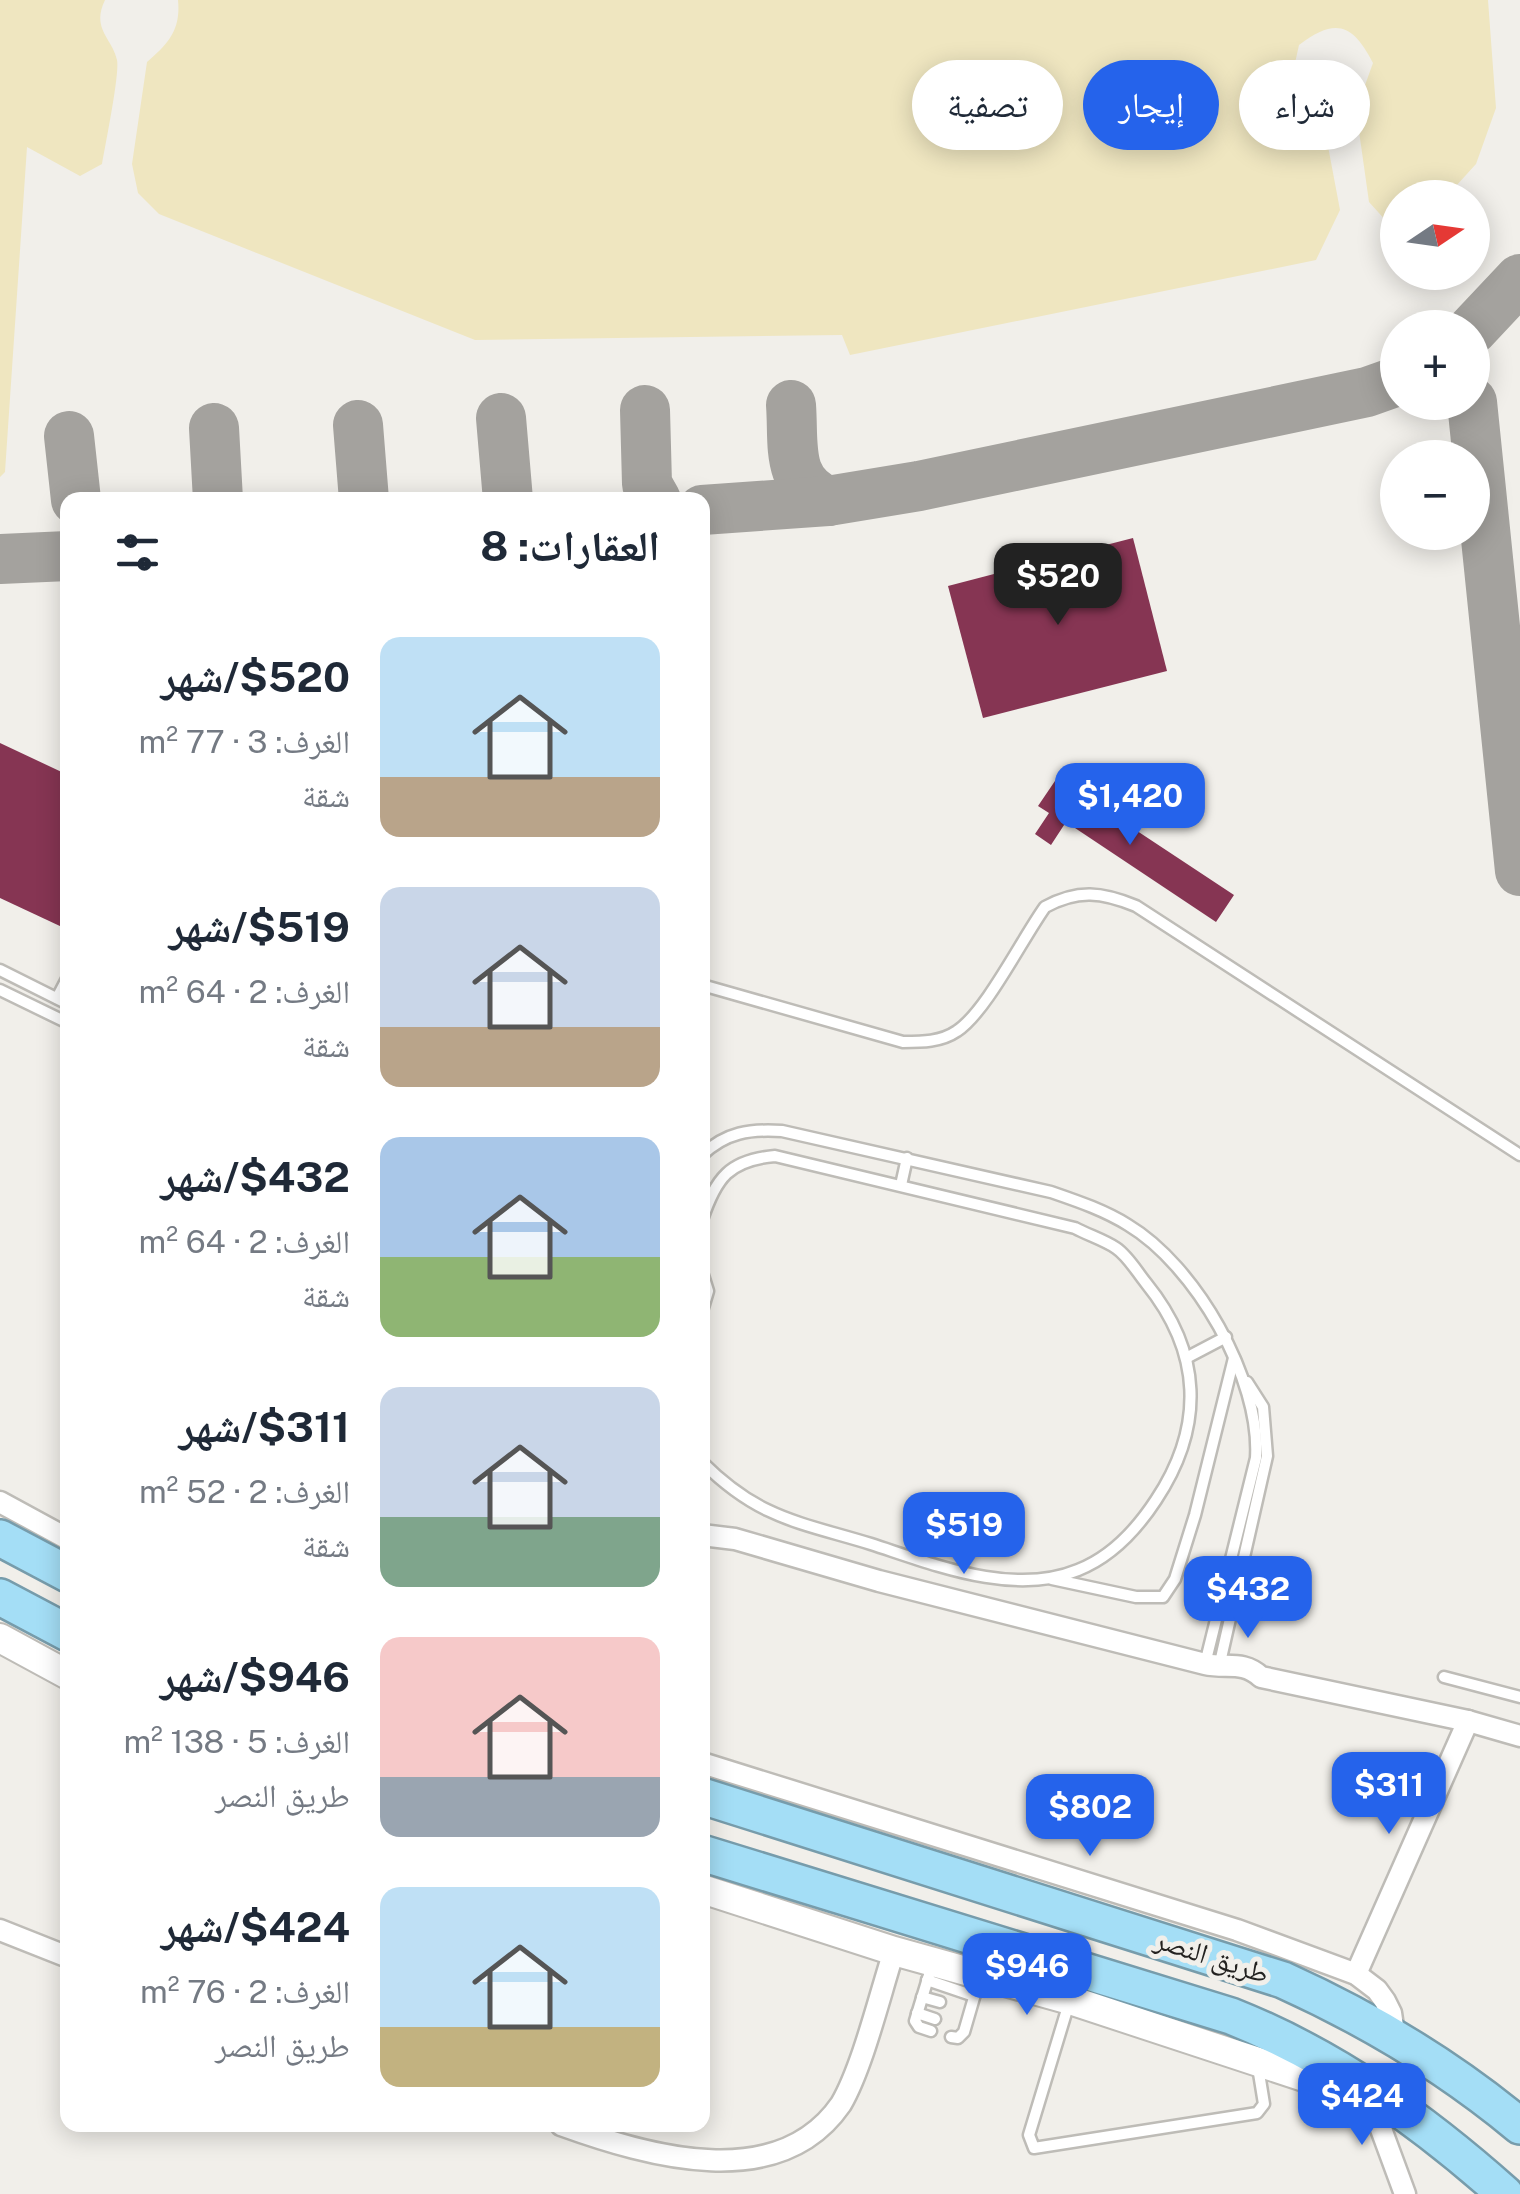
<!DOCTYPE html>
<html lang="ar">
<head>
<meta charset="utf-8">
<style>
	body { margin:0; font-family:"Public Sans","Noto Naskh Arabic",sans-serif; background:#f2f2f3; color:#1f2937; direction:rtl; height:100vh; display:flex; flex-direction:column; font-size:38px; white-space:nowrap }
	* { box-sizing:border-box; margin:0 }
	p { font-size:32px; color:#747a83 }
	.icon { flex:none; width:55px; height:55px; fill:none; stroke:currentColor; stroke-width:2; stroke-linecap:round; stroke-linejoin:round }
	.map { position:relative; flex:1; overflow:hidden; direction:ltr }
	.side { position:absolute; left:60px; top:492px; width:650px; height:1640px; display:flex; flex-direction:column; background:#fff; border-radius:20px; box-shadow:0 5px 25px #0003; direction:rtl }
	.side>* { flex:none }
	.hud { position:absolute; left:740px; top:60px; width:630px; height:90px; direction:rtl; display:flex; gap:20px }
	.needle { width:65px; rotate:77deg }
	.controls { position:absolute; left:1380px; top:180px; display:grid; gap:20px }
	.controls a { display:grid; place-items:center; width:110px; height:110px; border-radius:50%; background:#fff; box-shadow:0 5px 25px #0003; font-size:50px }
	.price { position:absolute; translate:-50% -85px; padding:0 22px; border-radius:20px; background:#2563eb; color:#fff; font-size:32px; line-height:65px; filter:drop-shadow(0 2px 5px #0008) }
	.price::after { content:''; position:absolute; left:50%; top:60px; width:30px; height:22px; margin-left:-15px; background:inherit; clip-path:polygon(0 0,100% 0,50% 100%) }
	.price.on { background:#222; color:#fff }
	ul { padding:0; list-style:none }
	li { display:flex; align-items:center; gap:30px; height:250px; padding:0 50px }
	li span { display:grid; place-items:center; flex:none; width:280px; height:200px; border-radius:20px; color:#555 }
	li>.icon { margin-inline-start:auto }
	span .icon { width:120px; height:120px; fill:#fffc; stroke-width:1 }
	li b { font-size:42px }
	h2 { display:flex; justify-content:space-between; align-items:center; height:120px; padding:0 50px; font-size:42px }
	.tag { padding:0 35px; border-radius:45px; background:#fff; box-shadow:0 5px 25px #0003; font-size:35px; line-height:90px }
	.tag.on { background:#2563eb; color:#fff }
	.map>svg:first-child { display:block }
	.sand { fill:#efe6c0 }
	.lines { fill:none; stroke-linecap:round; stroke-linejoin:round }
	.taxiway { stroke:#a4a29e; stroke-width:50 }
	.building { fill:#863553 }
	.lane-casing { stroke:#bebcb7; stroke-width:15 }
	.street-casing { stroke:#bebcb7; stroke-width:25 }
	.secondary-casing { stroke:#bebcb7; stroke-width:32 }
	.highway-casing { stroke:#779cab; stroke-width:40 }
	.lane { stroke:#fff; stroke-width:10 }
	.street { stroke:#fff; stroke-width:20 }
	.secondary { stroke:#fff; stroke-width:28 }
	.highway { stroke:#a4def6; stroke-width:35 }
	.labels { text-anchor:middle; stroke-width:10; stroke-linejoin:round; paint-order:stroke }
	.street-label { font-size:28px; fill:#232220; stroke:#f1efea }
</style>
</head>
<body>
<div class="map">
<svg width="1520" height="2194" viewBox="0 0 1520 2194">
	<rect width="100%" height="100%" fill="#f1efea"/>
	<g class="sand">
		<path d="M0,0H105C91,29 112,38 117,60C120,73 105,146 102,164L80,176L27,147L5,472L0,477Z"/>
		<path d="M178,0H1488L1496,108L1476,164L1446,197L1398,198L1397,226L1388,223L1369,202L1356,110L1373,63C1353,24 1336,17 1299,45L1293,72L1303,96L1324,125L1340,210L1316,260L850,355L842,335L475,340L159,214L138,193L132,164L147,62C168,44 181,30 178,0Z"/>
	</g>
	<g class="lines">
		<g class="taxiway">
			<polyline points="1472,330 1520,279"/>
			<polyline points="1472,402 1520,871"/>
			<path d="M791,405C794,445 785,483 828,501"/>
			<polyline points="645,410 647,484 656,500"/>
			<polyline points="501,418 508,500"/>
			<polyline points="358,425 364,500"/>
			<polyline points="214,428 218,500"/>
			<polyline points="69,436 76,500"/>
			<polyline points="702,510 828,501 919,486 1367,392 1398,381"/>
			<polyline points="0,559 68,556"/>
		</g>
	</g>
	<g class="building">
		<polygon points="1133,538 1167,671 983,718 948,586"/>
		<polygon points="0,743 68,775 68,915 62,927 0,898"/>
		<polygon points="1057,778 1234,895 1216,922 1066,822 1051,845 1035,834 1049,813 1038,806"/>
	</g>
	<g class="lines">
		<g class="lane-casing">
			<g id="lane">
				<polyline points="0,970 68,1004"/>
				<path d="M702,985L903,1042C922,1042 941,1042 957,1031C986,1012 1022,939 1045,907C1078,889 1102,892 1136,906L1520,1155"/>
				<polyline points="0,990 68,1023"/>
				<polyline points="57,998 68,977"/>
				<path d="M702,1155C726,1132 750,1129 782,1131L1051,1192C1077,1201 1104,1210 1128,1225C1195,1265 1261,1379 1256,1458L1205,1664"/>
				<polyline points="901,1185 907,1158"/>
				<path d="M702,1220C716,1178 729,1160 775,1156L1075,1228C1088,1235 1104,1240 1116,1248C1128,1256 1137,1272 1146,1283C1202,1352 1205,1426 1156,1500C1137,1529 1111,1557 1078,1570C1013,1597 933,1564 871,1544C799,1522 759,1519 702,1462"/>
				<polyline points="702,1272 708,1291 702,1311"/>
				<polyline points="1186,1358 1226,1337"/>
				<polyline points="1052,1579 1136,1597 1163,1597 1175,1579 1195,1515 1234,1358"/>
				<polyline points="1219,1667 1267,1456 1263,1407 1247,1382"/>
				<polyline points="1444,1677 1520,1697"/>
				<polyline points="927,1980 974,1996"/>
				<polyline points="922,1997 940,2002"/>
				<polyline points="1069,2003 1029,2135 1034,2148 1257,2113 1264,2104 1258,2067"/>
				<polyline points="917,2013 935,2019"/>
				<polyline points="931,2031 919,2027 915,2021 933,1962"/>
				<polyline points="951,2037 958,2038 964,2032 980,1977"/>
			</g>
		</g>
		<g class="street-casing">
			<g id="street">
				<polyline points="0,1502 68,1539"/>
				<path d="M702,1535L735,1539L879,1581L1205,1664C1226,1669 1243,1660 1261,1677L1468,1721L1520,1736"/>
				<polyline points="702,1763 1237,1930 1356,1974 1377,1990 1385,2001 1391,2013 1395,2040"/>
				<polyline points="0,1930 68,1957"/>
				<polyline points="1356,1974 1468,1721"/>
				<polyline points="1367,2091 1405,2194"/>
				<path d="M561,2125C650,2157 779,2194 841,2104C863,2066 880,1994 894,1951"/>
			</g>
		</g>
		<g class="secondary-casing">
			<g id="secondary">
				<polyline points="0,1638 68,1675"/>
				<polyline points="702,1889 894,1951 1070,2000 1313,2080 1335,2082 1356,2079"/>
			</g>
		</g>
		<g class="highway-casing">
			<g id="highway">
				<polyline points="0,1538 68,1574"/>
				<polyline points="0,1597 68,1633"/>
				<path d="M702,1796L1283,1980C1367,2018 1449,2067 1520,2126"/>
				<path d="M702,1853L1231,2016C1334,2057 1422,2120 1505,2194"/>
			</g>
		</g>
		<use href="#lane" class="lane"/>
		<use href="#street" class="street"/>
		<use href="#secondary" class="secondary"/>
		<use href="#highway" class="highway"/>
	</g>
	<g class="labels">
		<g class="street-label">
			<text transform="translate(1212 1956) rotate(18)" y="10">طريق النصر</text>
		</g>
	</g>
</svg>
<div class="controls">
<a><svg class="needle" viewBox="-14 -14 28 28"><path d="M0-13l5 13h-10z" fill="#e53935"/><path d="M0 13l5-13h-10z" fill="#747a83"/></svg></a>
<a>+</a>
<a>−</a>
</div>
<b class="price on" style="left:1058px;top:628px">$520</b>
<b class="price" style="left:1130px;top:848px">$1,420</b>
<b class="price" style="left:964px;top:1577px">$519</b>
<b class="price" style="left:1248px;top:1641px">$432</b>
<b class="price" style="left:1389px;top:1837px">$311</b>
<b class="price" style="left:1090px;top:1859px">$802</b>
<b class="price" style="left:1027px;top:2018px">$946</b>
<b class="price" style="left:1362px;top:2148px">$424</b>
<div class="hud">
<a class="tag">شراء</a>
<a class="tag on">إيجار</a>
<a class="tag">تصفية</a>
</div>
<section class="side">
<h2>العقارات: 8<svg class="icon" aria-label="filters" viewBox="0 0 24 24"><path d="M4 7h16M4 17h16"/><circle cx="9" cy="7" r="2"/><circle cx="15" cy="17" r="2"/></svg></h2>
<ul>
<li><span style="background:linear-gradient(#bfe0f5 70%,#b9a48a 0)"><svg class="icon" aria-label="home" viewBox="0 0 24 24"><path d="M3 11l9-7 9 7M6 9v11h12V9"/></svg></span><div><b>$520/شهر</b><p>الغرف: 3 · 77 m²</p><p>شقة</p></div></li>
<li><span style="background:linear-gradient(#c9d6e8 70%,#b9a48a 0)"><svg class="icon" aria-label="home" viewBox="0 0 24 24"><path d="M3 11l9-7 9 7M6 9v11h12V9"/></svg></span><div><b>$519/شهر</b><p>الغرف: 2 · 64 m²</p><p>شقة</p></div></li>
<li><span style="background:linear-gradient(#a9c7e8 60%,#8fb573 0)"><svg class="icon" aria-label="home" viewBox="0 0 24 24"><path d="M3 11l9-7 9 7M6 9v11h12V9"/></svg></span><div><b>$432/شهر</b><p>الغرف: 2 · 64 m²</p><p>شقة</p></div></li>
<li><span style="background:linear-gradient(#c9d6e8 65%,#7fa58c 0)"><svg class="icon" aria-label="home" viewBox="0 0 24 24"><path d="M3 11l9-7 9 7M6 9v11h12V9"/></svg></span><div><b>$311/شهر</b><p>الغرف: 2 · 52 m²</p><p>شقة</p></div></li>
<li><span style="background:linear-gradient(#f6c9c9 70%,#9aa5b1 0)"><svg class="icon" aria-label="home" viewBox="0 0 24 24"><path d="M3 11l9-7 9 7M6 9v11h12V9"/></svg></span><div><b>$946/شهر</b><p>الغرف: 5 · 138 m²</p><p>طريق النصر</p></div></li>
<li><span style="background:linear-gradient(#bfe0f5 70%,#c2b280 0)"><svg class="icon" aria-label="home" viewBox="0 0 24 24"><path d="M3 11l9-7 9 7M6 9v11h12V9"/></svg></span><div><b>$424/شهر</b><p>الغرف: 2 · 76 m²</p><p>طريق النصر</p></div></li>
</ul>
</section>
</div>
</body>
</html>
